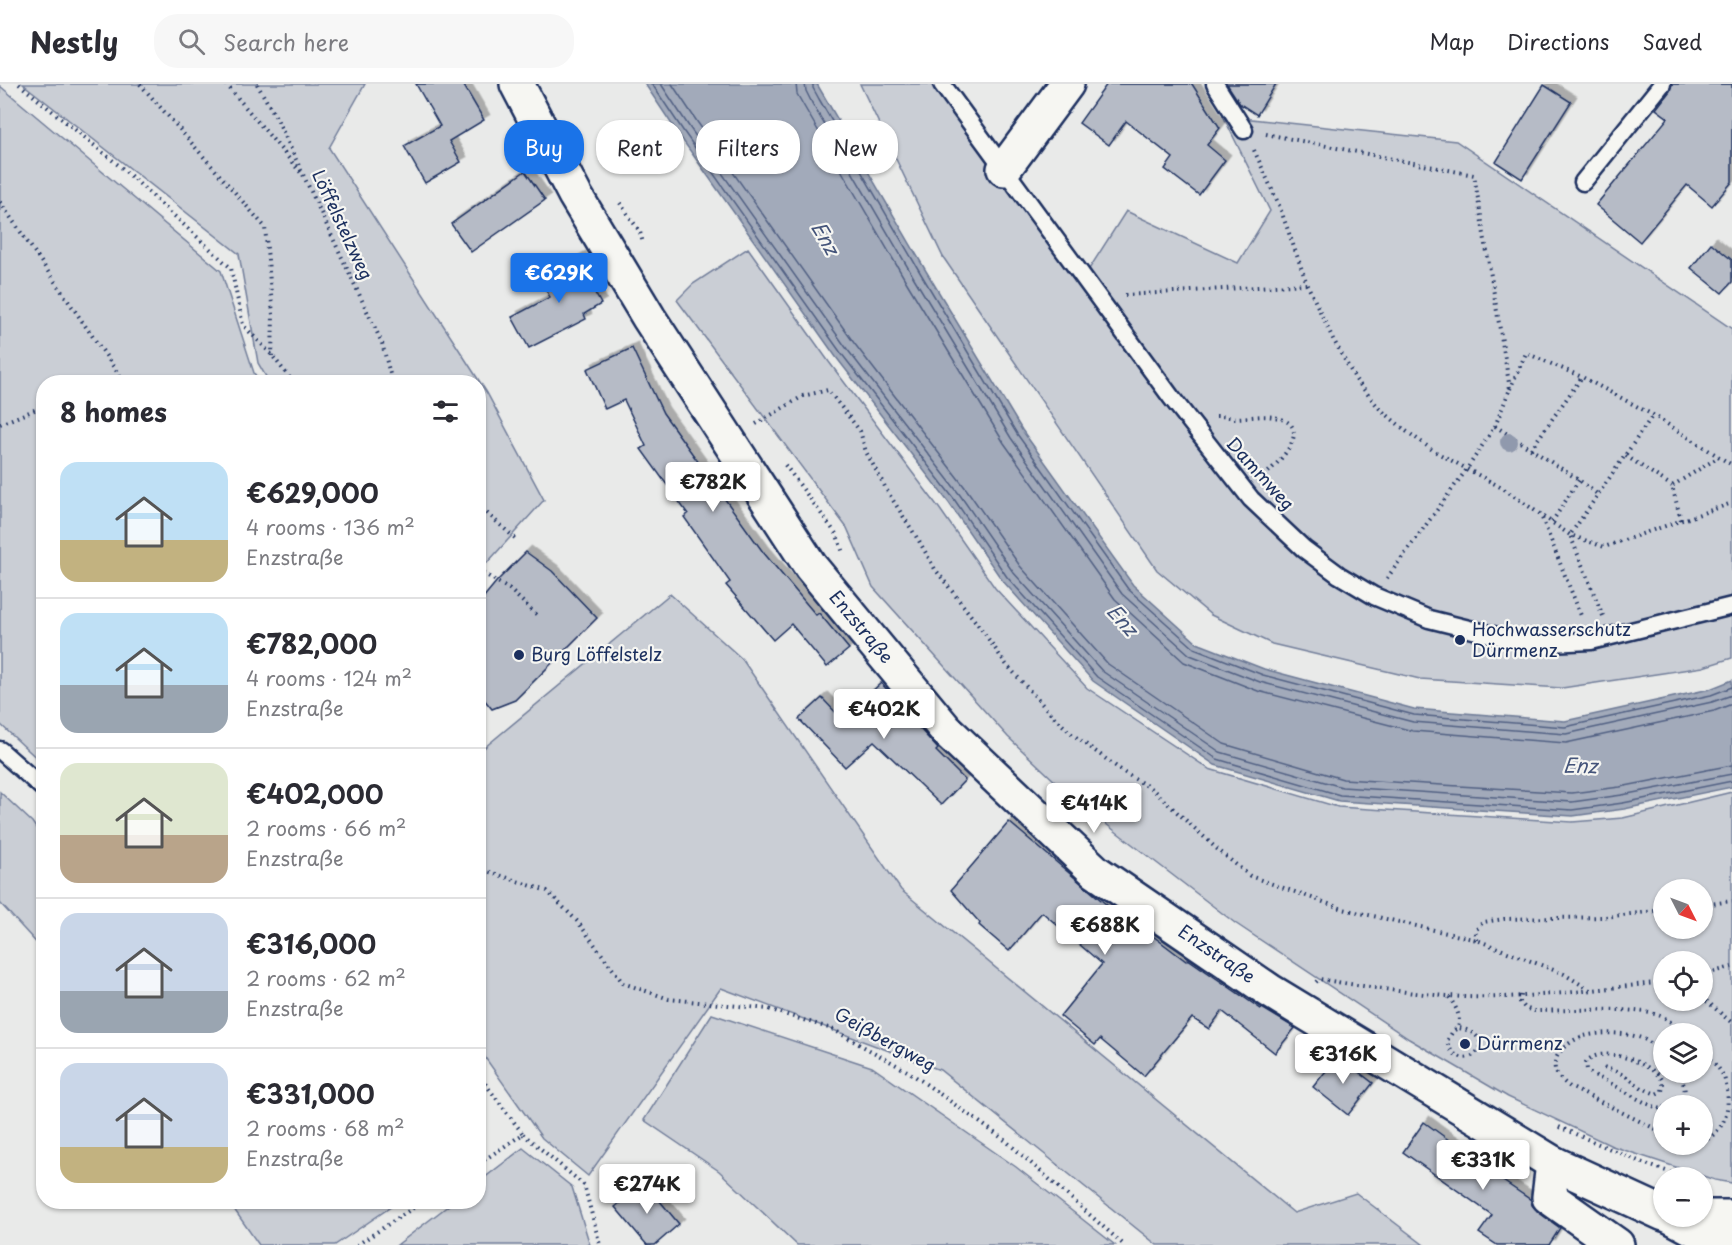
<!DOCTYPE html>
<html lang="en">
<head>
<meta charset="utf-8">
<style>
	body { margin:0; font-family:"Playpen Sans",sans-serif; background:#f7f7f7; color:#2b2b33; height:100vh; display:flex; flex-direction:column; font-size:22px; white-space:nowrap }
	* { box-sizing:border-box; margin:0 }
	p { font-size:20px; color:#7c7c81 }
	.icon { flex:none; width:33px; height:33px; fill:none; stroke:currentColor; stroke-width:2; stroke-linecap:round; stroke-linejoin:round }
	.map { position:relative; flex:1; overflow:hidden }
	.sheet { position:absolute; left:36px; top:291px; width:450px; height:834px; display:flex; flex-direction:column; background:#fff; border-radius:24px; box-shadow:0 2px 4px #0004 }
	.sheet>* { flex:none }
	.banner { position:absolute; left:504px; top:36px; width:570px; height:54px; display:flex; gap:12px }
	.needle { width:39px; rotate:132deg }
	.buttons { position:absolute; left:1653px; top:795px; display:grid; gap:12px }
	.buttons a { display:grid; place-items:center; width:60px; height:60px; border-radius:50%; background:#fff; box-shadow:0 2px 4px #0004; font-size:30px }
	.price { position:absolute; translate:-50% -51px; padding:0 14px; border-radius:6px; background:#fff; color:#222; font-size:20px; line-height:39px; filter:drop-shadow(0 2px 3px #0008) }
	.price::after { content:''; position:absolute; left:50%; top:36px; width:18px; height:14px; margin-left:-9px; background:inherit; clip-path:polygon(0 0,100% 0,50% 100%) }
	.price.current { background:#1a73e8; color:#fff }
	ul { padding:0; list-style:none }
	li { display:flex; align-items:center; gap:18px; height:150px; padding:0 24px }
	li+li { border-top:2px solid #e1e1e2 }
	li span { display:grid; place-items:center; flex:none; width:168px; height:120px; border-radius:18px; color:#555 }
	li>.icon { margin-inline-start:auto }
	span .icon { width:72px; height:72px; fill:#fffc; stroke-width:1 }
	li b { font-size:26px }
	h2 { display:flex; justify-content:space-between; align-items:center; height:72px; padding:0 24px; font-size:26px }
	.tag { padding:0 21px; border-radius:24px; background:#fff; box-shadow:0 2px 4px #0004; font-size:21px; line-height:54px }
	.tag.current { background:#1a73e8; color:#fff }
	header { display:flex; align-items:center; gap:36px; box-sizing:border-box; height:84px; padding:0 30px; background:#fff; border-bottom:2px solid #e1e1e2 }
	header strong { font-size:28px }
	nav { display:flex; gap:33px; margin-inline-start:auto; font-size:21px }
	.search { width:420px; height:54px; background:#f7f7f7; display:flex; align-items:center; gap:15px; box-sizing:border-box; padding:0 21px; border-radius:24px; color:#7c7c81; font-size:22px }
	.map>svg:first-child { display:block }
	.green { fill:#caced5; stroke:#727e9a; stroke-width:1.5; fill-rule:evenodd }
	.water { fill:#a2aaba; stroke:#6c7995; stroke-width:1.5 }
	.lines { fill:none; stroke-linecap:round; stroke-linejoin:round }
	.shore { stroke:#516083; stroke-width:1.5 }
	.building { fill:#b6bbc6; stroke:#1b2f5e; stroke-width:1.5; filter:url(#shadow) }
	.lane-casing { stroke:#1b2f5e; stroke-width:21 }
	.street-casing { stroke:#1b2f5e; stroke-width:38 }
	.secondary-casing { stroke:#1b2f5e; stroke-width:38 }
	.path { stroke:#1b2f5e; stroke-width:4; stroke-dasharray:1.5 4.5; stroke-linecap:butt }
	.lane { stroke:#f6f6f2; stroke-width:16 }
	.street { stroke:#f6f6f2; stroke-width:33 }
	.secondary { stroke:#f6f6f2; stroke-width:33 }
	.tree { fill:#9099ad }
	.poi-dot { fill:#1b2f5e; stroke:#f6f6f2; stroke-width:2 }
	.labels { text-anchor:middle; stroke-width:4.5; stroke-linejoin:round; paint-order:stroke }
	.street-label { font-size:18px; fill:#1b2f5e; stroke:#f6f6f2 }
	.poi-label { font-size:18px; fill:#1b2f5e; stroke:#f6f6f2; text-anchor:start }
	.water-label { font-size:20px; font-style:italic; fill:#44547a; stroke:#f6f6f2 }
</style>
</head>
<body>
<header>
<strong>Nestly</strong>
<div class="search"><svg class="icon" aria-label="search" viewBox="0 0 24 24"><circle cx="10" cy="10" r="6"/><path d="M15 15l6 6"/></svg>Search here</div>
<nav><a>Map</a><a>Directions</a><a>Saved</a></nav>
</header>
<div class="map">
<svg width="1732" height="1161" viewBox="0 0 1732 1161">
	<defs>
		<filter id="shadow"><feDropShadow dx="5.5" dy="-5.5" stdDeviation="0" flood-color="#0004"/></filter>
	</defs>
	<rect width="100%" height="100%" fill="#e9eae9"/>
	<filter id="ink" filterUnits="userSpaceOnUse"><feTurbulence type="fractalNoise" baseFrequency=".0167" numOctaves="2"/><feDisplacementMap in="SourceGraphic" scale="12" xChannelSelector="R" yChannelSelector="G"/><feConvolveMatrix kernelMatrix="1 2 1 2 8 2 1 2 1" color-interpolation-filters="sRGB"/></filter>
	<g filter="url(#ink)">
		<g class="green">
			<polygon points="23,0 365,0 329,64 487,309 544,416 487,479 479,467 478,298 269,298 258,279 239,170"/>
			<polygon points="860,0 936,0 1015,108 1027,102 1086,190 1126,127 1238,179 1270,127 1223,32 1456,57 1732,245 1732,574 1703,583 1562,604 1420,595 1272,560 1211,531 1157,486 943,173"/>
			<polygon points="0,2 221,187 254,289 260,298 44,298 43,680 0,640"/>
			<path d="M748,164L829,278L939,424L995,504L1087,604L1209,685L1338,723L1572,738L1623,734L1732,708V1099L1715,1096L1612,1062L1508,1013L1409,955L1235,839L1076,717L1008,653L873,503L847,444L677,216L693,200ZM1664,806H1702V844H1664ZM1664,878H1702V916H1664ZM1664,950H1702V988H1664ZM1664,1022H1702V1060H1664Z"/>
			<polygon points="670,510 742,575 901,806 1294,1129 1356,1109 1424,1161 1157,1161 940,986 721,904 588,1092 542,1054 479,965 479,668"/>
			<polygon points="0,708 32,738 43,754 43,866 0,819"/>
			<polygon points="712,930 872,983 1016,1083 1115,1161 797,1161 719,1087 644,1036"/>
			<polygon points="523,1064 572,1103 590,1161 397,1161 453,1118 478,1118 479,1098"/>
			<polygon points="229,1118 398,1118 335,1161 259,1161"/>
		</g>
		<polygon class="water" points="645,0 817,0 926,187 1022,346 1133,501 1197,559 1264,585 1414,625 1565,637 1710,605 1732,596 1732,703 1624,725 1573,732 1339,717 1215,681 1093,597 1002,496 949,419 836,273 679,51"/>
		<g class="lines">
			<g class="shore">
				<polyline points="652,0 684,48 841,269 954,415 1007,493 1097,593 1217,675 1340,711 1572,726 1623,719 1732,697"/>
				<polyline points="661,0 690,44 847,265 960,411 1013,488 1102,587 1220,668 1342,703 1572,718 1622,711 1732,690"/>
				<polyline points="672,0 698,39 854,259 967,406 1020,482 1108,580 1224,660 1343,695 1572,709 1620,703 1732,681"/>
				<polyline points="796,0 797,10 805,24 907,199 1004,359 1115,515 1184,578 1258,607 1413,647 1566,659 1714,627 1732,620"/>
				<polyline points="805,0 806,7 812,19 914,194 1011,354 1122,510 1190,571 1260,598 1413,638 1566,650 1712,618 1732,611"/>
				<polyline points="813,0 813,4 819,15 921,190 1017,350 1128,505 1194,564 1263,591 1414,631 1565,643 1711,611 1732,603"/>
			</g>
		</g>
		<g class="building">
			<polygon points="416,0 463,0 484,36 449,57 461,78 425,99 404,62 440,42"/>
			<polygon points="1107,0 1192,0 1220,44 1207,61 1225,76 1199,111 1165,85 1173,74 1126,37 1109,61 1079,39"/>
			<polygon points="1227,0 1276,0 1257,31 1240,20"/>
			<polygon points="1672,0 1732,0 1732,98 1712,122 1687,101 1640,158 1596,121 1668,34 1656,25 1670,7"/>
			<polygon points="1544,1 1571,18 1522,95 1496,78"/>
			<polygon points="525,87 545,116 471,168 451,140"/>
			<polygon points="1711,159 1732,176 1732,198 1722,209 1691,184"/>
			<polygon points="580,173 598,205 594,207 601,220 584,230 586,235 529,264 512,233 550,213 540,196"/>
			<polygon points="632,264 663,329 763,468 816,531 819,529 849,565 827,583 791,540 773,556 726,501 730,498 684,433 688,430 641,365 646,362 624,316 605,325 587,285"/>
			<polygon points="526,468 552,487 597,534 515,616 492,625 478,608 478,520 497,497"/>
			<polygon points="881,599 906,627 905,628 938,665 936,667 965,696 941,721 874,657 845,683 799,635 822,614 842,635"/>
			<polygon points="1009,738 1134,844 1137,840 1186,877 1188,875 1261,925 1262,924 1295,944 1275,969 1222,927 1209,945 1192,934 1144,992 1100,955 1095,961 1060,932 1102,880 1042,828 1009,867 979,841 980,839 951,806"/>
			<polygon points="1338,972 1373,999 1348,1031 1313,1003"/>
			<polygon points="1424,1038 1501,1094 1500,1095 1531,1116 1532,1121 1538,1128 1560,1144 1549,1161 1497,1161 1479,1149 1492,1131 1403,1068"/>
			<polygon points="644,1098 679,1140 655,1161 647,1161 615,1123"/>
		</g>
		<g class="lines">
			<g class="lane-casing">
				<g id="lane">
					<polyline points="942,0 1171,313 1251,415 1304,465 1339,491 1374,512 1429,535 1505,554 1550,559 1591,557 1732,522"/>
					<polyline points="1215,0 1244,46"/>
					<polyline points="1583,98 1662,0"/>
					<polyline points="0,666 44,705"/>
				</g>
			</g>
			<g class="street-casing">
				<g id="street">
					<polyline points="1004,85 1067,0"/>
					<polyline points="1553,1079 1549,1113 1617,1161"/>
				</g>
			</g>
			<g class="secondary-casing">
				<g id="secondary">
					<path id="s1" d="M517,0L575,111L649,234L811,483L946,646L1096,788L1270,907L1553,1079L1664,1130"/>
					<polyline points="1670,1132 1724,1161"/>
					<polyline points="1676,1133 1732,1133"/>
				</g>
			</g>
			<g class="path">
				<polyline points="19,0 122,84 231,184 243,241 271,270 293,298"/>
				<polyline points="140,0 265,143 273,231 272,272"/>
				<polyline points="226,0 301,89"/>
				<polyline points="257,0 277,35 382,259 392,298"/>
				<polyline points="1266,50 1474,91 1510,305 1495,342 1467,385 1387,494"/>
				<polyline points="1254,66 1279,121 1307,200 1333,255 1356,296 1379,324 1406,347 1434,367 1504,405 1570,451 1604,463 1732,419"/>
				<polyline points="0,118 124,298"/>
				<polyline points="620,119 640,148 643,159"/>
				<polyline points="1125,211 1307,200"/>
				<polyline points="1510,305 1526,269 1582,293 1653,331 1732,381"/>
				<path d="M1216,332C1223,332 1229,333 1235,334C1249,334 1265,330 1278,334C1316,344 1276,381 1262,394"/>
				<polyline points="0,340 44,322"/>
				<polyline points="756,340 803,312 828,306 860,347 866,368 889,410 919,457 935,485 982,546 1006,580 1050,629 1072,650 1125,689 1152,705 1217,765 1250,792 1343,825 1477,856 1564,890 1590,906"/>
				<polyline points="1495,342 1579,396 1597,410"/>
				<polyline points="1531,365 1582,293"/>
				<polyline points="1626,372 1672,402"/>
				<polyline points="785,381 837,451 843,469"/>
				<polyline points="478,421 518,457"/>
				<polyline points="1540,429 1582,534"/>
				<polyline points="1681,436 1672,402 1719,373"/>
				<polyline points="1552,438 1579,396"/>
				<polyline points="478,486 509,505 537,531"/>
				<polyline points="1603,532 1570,451 1653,331"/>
				<polyline points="478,784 547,807 578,838 623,899 669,915 768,925 832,945 909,988 1006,1057 1124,1161"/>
				<polyline points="1702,821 1732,817"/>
				<polyline points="1477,856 1475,847 1483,838 1504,835 1605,833 1664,826"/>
				<polyline points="1702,891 1732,883"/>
				<path d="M1316,898L1319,895C1368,903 1417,911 1466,913C1532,915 1598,905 1664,898"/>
				<path d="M1521,911L1520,918L1525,924L1533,927C1561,927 1645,921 1665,934C1672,938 1677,945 1683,950"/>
				<path d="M1449,913C1456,923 1461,931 1458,944L1453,947L1447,957C1449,970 1465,980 1476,969C1489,956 1470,945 1458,944"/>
				<polyline points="1702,913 1732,939"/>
				<path d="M1702,967C1710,975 1719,983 1724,993C1732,1019 1728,1046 1702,1058"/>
				<path d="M1664,971C1657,964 1650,957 1641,954C1625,948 1600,948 1584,952C1571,956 1552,969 1555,985C1557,993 1564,998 1570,1003L1664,1049"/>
				<path d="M1604,983L1624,991L1642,1004L1656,1010L1662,1007C1663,1002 1664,998 1661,994C1648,978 1601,960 1586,978L1587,986C1595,993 1603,995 1612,1000C1629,1010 1645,1020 1664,1026"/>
				<path d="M1678,988C1685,1001 1687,1008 1682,1022"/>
				<polyline points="478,990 523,1050 478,1080"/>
				<polyline points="1559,1043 1643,1079 1686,1094"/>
				<polyline points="523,1050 584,1101 600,1161"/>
				<polyline points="357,1161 422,1118"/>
			</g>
			<use href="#lane" class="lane"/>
			<use href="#street" class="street"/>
			<use href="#secondary" class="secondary"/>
		</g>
		<circle class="tree" cx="1509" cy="358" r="9"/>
	</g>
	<g class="poi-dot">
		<circle cx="1460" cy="556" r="6"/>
		<circle cx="519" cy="571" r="6"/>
		<circle cx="1465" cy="960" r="6"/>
	</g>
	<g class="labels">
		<g class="street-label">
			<text transform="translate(342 141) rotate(65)" y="6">Löffelstelzweg</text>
			<text transform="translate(1260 390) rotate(48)" y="6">Dammweg</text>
			<text dy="6" stroke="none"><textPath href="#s1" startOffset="644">Enzstraße</textPath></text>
			<text dy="6" stroke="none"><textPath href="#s1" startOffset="1130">Enzstraße</textPath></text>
			<text transform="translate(885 956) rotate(29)" y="6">Geißbergweg</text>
		</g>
		<g class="poi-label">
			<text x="1472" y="552">Hochwasserschutz<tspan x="1472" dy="21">Dürrmenz</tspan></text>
			<text x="531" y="577">Burg Löffelstelz</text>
			<text x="1477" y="966">Dürrmenz</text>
		</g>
		<g class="water-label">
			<text transform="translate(825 154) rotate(61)" y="7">Enz</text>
			<text transform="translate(1122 536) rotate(49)" y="7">Enz</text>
			<text transform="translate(1580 682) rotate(2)" y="7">Enz</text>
		</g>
	</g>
</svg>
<div class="buttons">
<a><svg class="needle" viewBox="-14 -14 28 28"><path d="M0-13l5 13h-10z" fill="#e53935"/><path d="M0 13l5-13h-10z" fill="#7c7c81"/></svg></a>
<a><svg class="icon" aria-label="locate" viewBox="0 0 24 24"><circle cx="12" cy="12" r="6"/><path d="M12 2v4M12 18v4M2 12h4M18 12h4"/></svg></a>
<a><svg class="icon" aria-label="layers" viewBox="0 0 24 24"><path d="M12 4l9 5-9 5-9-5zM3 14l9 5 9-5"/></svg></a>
<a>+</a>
<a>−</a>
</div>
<b class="price current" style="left:559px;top:220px">€629K</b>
<b class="price" style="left:713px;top:429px">€782K</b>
<b class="price" style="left:884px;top:656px">€402K</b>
<b class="price" style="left:1094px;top:750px">€414K</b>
<b class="price" style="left:1105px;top:872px">€688K</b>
<b class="price" style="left:1343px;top:1001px">€316K</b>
<b class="price" style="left:1483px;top:1107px">€331K</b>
<b class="price" style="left:647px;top:1131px">€274K</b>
<div class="banner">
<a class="tag current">Buy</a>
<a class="tag">Rent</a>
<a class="tag">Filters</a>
<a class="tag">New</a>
</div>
<section class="sheet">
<h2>8 homes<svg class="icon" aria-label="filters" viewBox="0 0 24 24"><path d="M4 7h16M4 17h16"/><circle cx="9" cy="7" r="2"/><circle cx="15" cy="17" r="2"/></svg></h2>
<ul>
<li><span style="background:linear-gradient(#bfe0f5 65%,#c2b280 0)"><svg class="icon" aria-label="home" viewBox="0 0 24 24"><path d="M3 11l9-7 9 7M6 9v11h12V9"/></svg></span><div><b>€629,000</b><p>4 rooms · 136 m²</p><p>Enzstraße</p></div></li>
<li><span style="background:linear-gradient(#bfe0f5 60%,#9aa5b1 0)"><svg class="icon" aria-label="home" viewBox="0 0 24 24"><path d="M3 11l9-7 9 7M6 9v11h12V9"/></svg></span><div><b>€782,000</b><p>4 rooms · 124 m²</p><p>Enzstraße</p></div></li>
<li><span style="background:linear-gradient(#dfe7d0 60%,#b9a48a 0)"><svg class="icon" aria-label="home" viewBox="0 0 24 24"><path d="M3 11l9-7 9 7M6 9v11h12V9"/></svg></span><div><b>€402,000</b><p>2 rooms · 66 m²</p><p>Enzstraße</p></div></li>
<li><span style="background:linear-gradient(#c9d6e8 65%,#9aa5b1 0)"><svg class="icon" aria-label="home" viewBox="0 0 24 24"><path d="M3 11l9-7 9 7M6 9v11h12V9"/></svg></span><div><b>€316,000</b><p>2 rooms · 62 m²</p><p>Enzstraße</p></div></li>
<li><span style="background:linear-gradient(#c9d6e8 70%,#c2b280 0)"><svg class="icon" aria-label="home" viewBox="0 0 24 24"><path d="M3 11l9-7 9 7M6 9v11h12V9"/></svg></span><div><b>€331,000</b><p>2 rooms · 68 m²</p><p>Enzstraße</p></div></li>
</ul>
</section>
</div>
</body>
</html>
